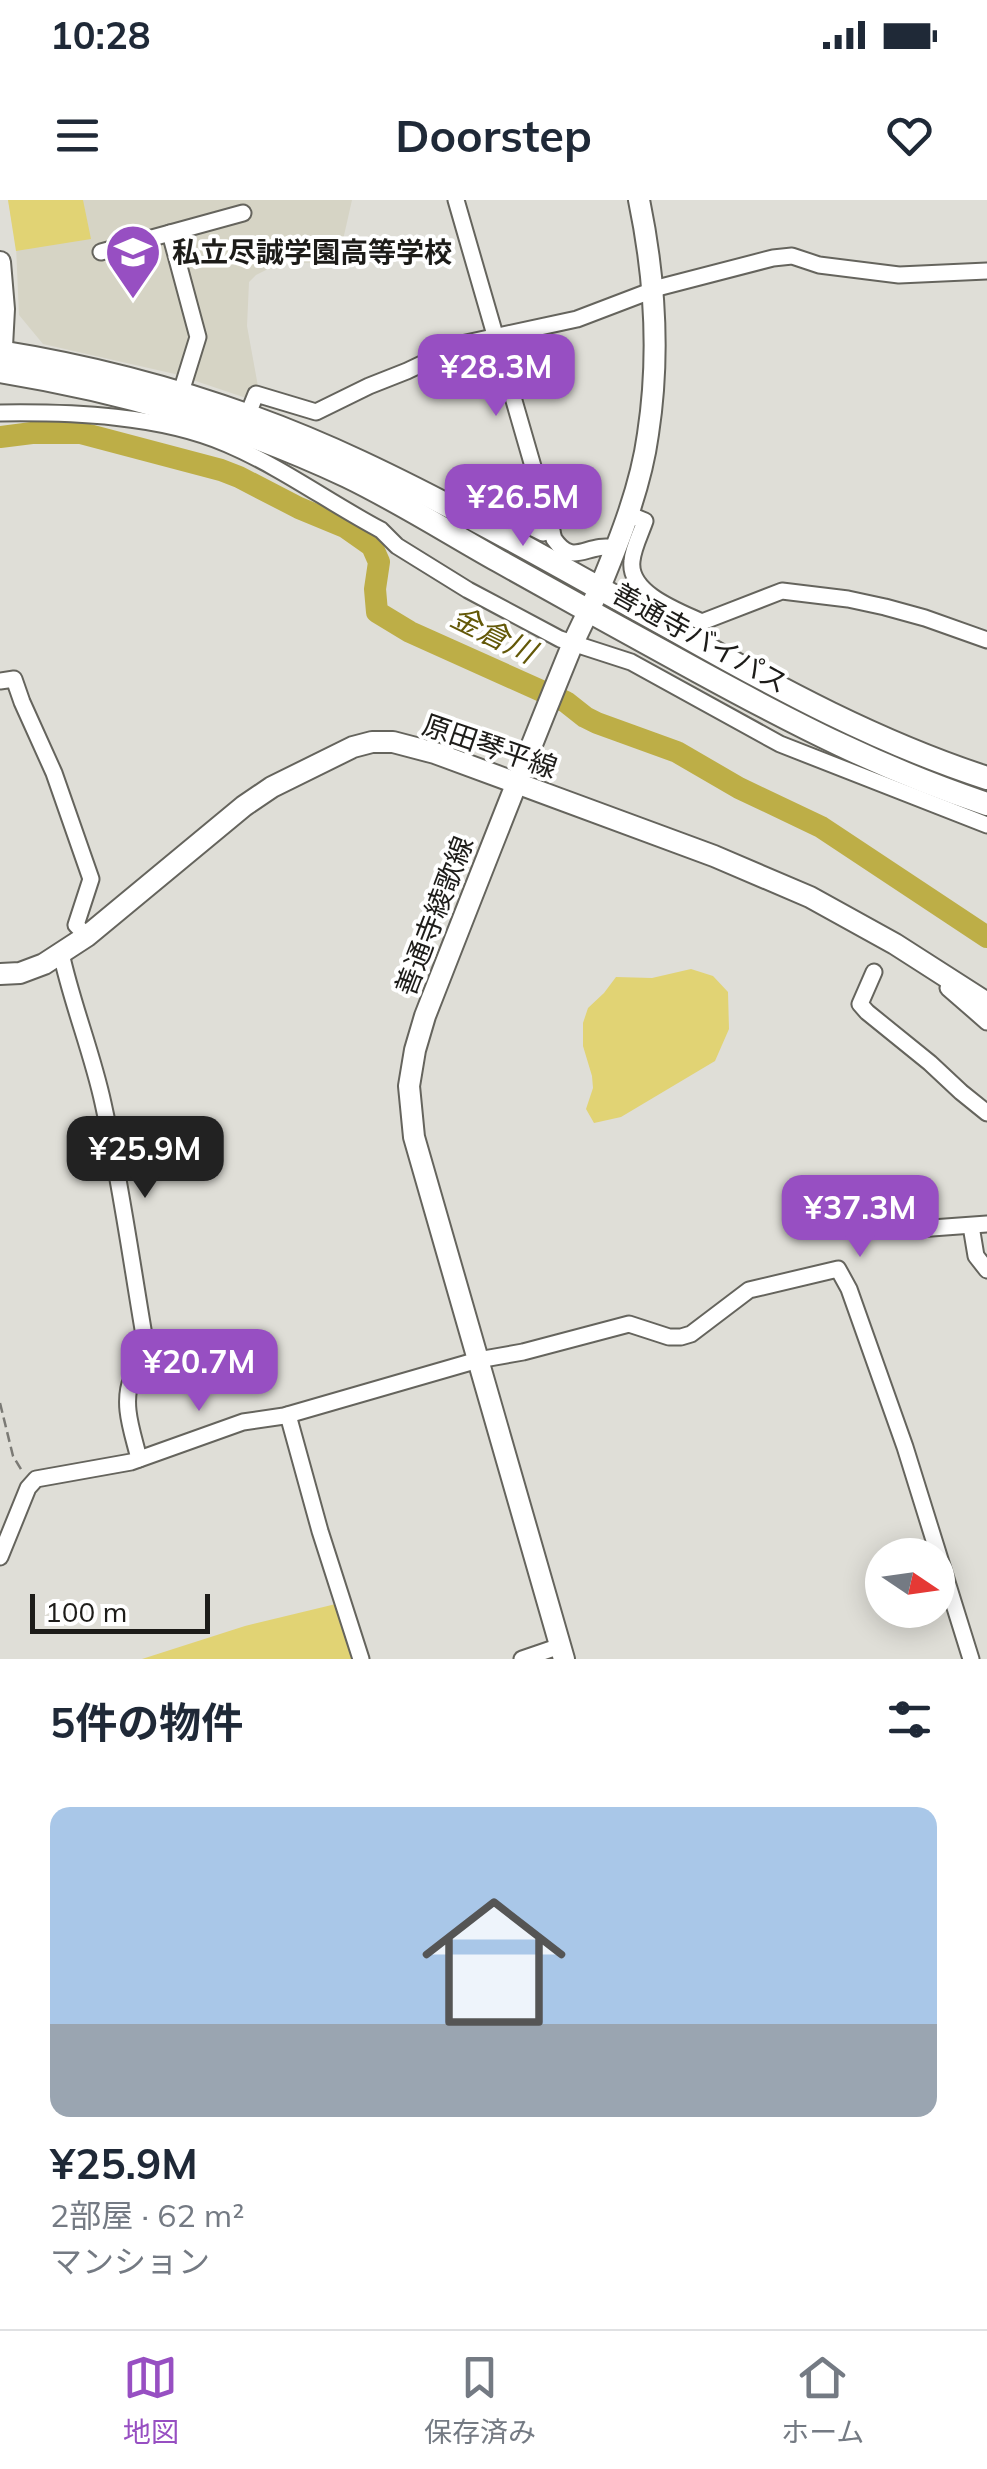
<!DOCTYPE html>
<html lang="ja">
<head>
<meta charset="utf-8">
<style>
	body { margin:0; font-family:Mulish,"Noto Sans JP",sans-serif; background:#f6f6f7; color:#1f2937; height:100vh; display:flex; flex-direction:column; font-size:38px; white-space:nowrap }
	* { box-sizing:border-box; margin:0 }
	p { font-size:32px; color:#747a83 }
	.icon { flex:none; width:55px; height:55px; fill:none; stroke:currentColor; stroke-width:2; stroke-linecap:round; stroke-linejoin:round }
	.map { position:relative; height:1459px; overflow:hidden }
	.panel { display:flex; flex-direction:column; background:#fff; flex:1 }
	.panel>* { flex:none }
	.needle { width:65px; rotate:103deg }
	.buttons { position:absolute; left:865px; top:1338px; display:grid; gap:20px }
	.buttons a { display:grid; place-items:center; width:90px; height:90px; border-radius:50%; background:#fff; box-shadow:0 5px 25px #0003; font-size:50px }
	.scale { position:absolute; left:30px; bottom:25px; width:180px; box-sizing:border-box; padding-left:10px; border:5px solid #1d1c19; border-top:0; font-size:28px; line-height:35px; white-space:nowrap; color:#1d1c19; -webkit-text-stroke:8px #fff; paint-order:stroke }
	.price { position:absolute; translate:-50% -85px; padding:0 22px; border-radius:20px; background:#974fc2; color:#fff; font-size:32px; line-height:65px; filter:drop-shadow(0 2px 5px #0008) }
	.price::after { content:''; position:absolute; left:50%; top:60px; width:30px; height:22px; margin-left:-15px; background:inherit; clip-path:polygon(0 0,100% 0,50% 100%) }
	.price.current { background:#222; color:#fff }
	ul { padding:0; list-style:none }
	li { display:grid; align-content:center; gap:20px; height:530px; padding:0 50px }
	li+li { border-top:2px solid #e0e1e3 }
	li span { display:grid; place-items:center; height:310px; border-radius:20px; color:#555 }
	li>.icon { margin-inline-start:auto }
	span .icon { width:180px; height:180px; fill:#fffc; stroke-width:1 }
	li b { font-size:42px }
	h2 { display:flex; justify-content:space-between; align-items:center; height:120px; padding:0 50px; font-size:42px }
	.status { display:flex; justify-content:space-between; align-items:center; height:70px; padding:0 50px; background:#fff; direction:ltr }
	.status svg { height:28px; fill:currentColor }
	header { display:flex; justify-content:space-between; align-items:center; height:130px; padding:0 50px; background:#fff; font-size:45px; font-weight:700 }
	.tab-bar { display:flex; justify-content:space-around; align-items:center; height:140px; border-top:2px solid #e0e1e3; background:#fff; font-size:28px; color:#747a83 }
	.tab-bar a { display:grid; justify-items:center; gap:5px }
	.tab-bar .current { color:#974fc2 }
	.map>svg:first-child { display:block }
	.built { fill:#d6d4c5 }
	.green { fill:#e1d374 }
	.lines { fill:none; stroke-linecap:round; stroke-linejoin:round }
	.river { stroke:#bdae47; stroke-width:22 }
	.minor-casing { stroke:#65645d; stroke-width:19 }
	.major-casing { stroke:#65645d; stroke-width:24 }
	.highway-casing { stroke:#65645d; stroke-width:26 }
	.path { stroke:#7b7a75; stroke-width:2.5; stroke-dasharray:10 5; stroke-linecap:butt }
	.minor { stroke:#fff; stroke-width:15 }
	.major { stroke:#fff; stroke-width:20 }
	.highway { stroke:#fff; stroke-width:22 }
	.labels { text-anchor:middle; stroke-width:8; stroke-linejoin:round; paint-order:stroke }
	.poi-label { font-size:28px; font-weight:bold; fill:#1d1c19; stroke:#fff; text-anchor:start }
	.street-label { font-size:28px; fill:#1d1c19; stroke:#fff }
	.water-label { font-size:30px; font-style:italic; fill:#635808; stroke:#fff }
</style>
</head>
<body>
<div class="status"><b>10:28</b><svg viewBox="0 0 49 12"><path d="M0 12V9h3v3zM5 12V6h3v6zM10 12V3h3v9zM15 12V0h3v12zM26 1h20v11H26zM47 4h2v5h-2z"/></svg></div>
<header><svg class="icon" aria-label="menu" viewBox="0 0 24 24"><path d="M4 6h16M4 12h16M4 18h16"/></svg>Doorstep<svg class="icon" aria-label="heart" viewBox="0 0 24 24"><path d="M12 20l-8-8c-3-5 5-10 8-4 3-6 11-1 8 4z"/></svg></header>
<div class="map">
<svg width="987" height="1459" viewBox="0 0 987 1459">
	<rect width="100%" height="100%" fill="#dfded7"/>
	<polygon class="built" points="8,0 352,0 338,62 288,63 272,67 256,75 249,82 247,126 259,192 249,199 175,174 43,144 19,115 16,46"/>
	<g class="green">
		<polygon points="8,0 83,0 91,39 16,51"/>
		<polygon points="691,769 713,776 728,792 729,829 715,861 621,917 594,923 586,909 593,888 592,876 583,846 583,823 588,808 604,793 616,777 652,778"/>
		<polygon points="340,1403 355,1459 142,1459 245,1426"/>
	</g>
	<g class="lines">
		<polyline class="river" points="0,237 32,233 81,233 221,270 239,277 299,308 345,327 372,346 379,362 375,389 377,412 410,432 566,502 585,517 597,523 677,552 739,588 821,627 987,737"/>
		<g class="minor-casing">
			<g id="minor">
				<path d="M456,0L554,339C574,368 586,342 615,348"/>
				<polyline points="170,33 198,137 181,192"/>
				<polyline points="101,52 243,13"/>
				<path d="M0,213C72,212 160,215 227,244C281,267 330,303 381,330L397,346L468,390L560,439L631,462L780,544L987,625"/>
				<polyline points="248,214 256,194 316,212 369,186 407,171 466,143 577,119 661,87 773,58 792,56 819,65 899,75 987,71"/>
				<path d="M628,314L645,321C641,333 633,348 632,361C628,393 678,411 702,422L782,391L848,399L885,407L925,418L987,440"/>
				<polyline points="475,322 489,306 543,333 552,331"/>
				<polyline points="0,481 14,479 22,502 54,573 91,679 76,725 87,736"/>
				<path d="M61,753C72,804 92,852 103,903C121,984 132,1066 146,1147C142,1159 136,1167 132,1178C121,1204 133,1233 139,1259"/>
				<polyline points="874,772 860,804 867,812 930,863 961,892 987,913"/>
				<polyline points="948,788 987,822"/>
				<polyline points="971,1026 976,1056 987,1070"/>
				<polyline points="918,1029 987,1024"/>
				<polyline points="288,1215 320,1331 361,1459"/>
				<polyline points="0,1357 28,1288 36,1279 131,1262 243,1222 284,1216 478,1160 523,1152 629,1124 669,1137 681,1137 691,1134 749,1090 838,1069 849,1089 905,1247 971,1459"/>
				<polyline points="522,1459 560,1446"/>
			</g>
		</g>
		<g class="major-casing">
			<g id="major">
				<polyline points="0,62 4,109 1,165"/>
				<polyline points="0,774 20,773 44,764 87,736 244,606 272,587 353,547 372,542 393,542 435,553 714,656 810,697 895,744 987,803"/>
				<path d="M564,1459L414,937L409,886L415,850L425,816C473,693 521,570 571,448C580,427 591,407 600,387C620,339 641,286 648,234C660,156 655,77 639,0"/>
			</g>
		</g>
		<g class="highway-casing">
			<g id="highway">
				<path d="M0,152C125,172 245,208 360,262C469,313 574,375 680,433C779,489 879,543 987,578"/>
				<path d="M0,171C122,191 234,223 347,276C399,301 449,333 499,361C565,398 632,435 698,471C795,524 882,569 987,604"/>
			</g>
		</g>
		<polyline class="path" points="0,1203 13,1256 22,1271"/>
		<use href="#minor" class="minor"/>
		<use href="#major" class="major"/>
		<use href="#highway" class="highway"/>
	</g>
	<defs>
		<g id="school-pin" transform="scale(2.875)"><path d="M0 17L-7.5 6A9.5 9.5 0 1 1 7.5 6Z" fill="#974fc2" stroke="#fff"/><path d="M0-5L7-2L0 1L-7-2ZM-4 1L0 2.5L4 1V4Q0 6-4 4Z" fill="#fff"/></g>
	</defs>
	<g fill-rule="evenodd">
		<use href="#school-pin" x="133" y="52"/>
	</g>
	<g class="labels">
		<g class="poi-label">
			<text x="172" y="62">私立尽誠学園高等学校</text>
		</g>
		<g class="street-label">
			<text transform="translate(700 438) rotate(29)" y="10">善通寺バイパス</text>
			<text transform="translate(490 546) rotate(19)" y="10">原田琴平線</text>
			<text transform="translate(434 716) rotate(-69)" y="10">善通寺綾歌線</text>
		</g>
		<g class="water-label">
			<text transform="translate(493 435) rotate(26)" y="10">金倉川</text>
		</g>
	</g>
</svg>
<div class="buttons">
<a><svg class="needle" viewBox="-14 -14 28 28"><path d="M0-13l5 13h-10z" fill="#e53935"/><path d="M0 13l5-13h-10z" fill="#747a83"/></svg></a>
</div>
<div class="scale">100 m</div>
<b class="price" style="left:496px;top:219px">¥28.3M</b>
<b class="price" style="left:523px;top:349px">¥26.5M</b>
<b class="price current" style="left:145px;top:1001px">¥25.9M</b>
<b class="price" style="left:860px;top:1060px">¥37.3M</b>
<b class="price" style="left:199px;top:1214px">¥20.7M</b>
</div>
<section class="panel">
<h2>5件の物件<svg class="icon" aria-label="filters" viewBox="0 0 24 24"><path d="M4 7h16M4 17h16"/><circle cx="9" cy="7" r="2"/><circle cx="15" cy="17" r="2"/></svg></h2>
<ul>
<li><span style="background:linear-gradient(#a9c7e8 70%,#9aa5b1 0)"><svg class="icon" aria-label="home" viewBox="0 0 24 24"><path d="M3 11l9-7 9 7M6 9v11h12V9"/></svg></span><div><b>¥25.9M</b><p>2部屋 · 62 m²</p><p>マンション</p></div></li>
</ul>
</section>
<nav class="tab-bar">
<a class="current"><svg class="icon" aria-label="map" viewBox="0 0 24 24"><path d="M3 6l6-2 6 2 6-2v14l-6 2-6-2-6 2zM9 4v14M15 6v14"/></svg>地図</a>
<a><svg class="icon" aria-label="saved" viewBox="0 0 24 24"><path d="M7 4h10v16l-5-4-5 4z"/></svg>保存済み</a>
<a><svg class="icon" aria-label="home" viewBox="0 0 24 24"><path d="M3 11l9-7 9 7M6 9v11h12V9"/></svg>ホーム</a>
</nav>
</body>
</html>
